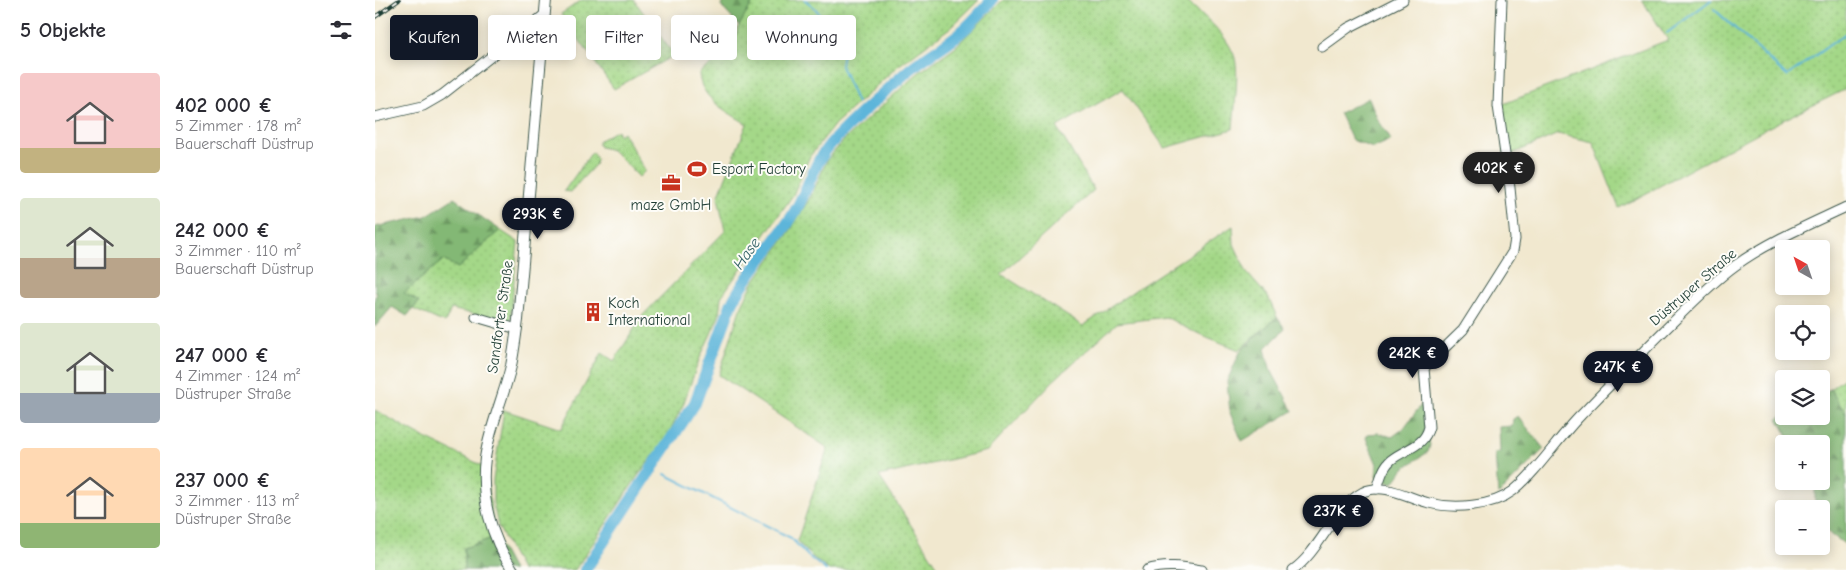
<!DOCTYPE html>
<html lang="de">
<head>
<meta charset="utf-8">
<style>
	body { margin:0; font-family:"Comic Neue",sans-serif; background:#f2f2f3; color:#2b2b33; height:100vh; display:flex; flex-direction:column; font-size:19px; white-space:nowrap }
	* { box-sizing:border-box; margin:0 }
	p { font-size:16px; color:#7c7c81 }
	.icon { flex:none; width:28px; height:28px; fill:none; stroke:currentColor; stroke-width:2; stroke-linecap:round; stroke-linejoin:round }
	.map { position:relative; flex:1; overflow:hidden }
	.panel { display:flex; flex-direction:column; background:#fff; width:375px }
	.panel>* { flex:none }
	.hud { position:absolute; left:15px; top:15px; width:475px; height:45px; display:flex; gap:10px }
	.needle { width:32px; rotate:320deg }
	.controls { position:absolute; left:1400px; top:240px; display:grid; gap:10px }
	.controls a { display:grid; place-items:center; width:55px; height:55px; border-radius:5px; background:#fff; box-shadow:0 2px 12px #0003; font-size:25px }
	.price { position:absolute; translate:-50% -42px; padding:0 11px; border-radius:18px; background:#111827; color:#fff; font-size:16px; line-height:32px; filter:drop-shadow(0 1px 2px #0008) }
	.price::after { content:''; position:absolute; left:50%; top:30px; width:15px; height:11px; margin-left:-8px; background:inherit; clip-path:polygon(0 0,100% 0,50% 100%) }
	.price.selected { background:#222; color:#fff }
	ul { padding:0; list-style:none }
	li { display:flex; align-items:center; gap:15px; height:125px; padding:0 20px }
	li span { display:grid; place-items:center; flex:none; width:140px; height:100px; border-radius:5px; color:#555 }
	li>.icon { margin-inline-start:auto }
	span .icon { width:60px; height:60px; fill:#fffc; stroke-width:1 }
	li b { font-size:21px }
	h2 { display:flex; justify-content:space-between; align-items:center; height:60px; padding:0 20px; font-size:21px }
	.pill { padding:0 18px; border-radius:5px; background:#fff; box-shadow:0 2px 12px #0003; font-size:18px; line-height:45px }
	.pill.selected { background:#111827; color:#fff }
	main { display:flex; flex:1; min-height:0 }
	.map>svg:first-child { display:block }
	.green { fill:url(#green-dots); stroke:#628a5e }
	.forest { fill:url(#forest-firs); stroke:#517a54 }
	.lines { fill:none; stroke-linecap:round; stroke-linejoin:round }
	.stream { stroke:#5db5da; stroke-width:2 }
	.river { stroke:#5db5da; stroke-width:12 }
	.minor-casing { stroke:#3e574b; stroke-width:11 }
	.tertiary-casing { stroke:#3e574b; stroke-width:12 }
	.minor { stroke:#fff; stroke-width:9 }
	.tertiary { stroke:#fff; stroke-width:10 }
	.rail-casing { stroke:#1f3d34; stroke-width:4 }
	.rail { stroke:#fdfcf7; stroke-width:2; stroke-dasharray:5.5; stroke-linecap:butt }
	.labels { text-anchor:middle; stroke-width:4; stroke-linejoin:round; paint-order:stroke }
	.poi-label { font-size:15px; fill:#1f3d34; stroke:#fdfcf7; text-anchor:start }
	.street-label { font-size:15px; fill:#1f3d34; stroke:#fdfcf7 }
	.water-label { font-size:16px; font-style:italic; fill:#326166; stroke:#fdfcf7 }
</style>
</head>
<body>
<main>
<section class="panel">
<h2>5 Objekte<svg class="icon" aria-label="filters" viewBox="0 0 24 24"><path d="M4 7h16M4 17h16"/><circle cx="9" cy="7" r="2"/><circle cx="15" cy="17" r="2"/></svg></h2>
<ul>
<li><span style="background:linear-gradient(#f6c9c9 75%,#c2b280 0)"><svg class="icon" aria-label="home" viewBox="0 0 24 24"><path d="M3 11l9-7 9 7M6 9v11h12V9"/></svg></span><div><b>402 000 €</b><p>5 Zimmer · 178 m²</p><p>Bauerschaft Düstrup</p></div></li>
<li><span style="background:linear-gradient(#dfe7d0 60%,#b9a48a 0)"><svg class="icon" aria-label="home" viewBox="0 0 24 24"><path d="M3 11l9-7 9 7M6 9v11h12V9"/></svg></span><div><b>242 000 €</b><p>3 Zimmer · 110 m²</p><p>Bauerschaft Düstrup</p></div></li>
<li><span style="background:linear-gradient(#dfe7d0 70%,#9aa5b1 0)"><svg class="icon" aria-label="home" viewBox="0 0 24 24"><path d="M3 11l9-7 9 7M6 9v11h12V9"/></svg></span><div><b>247 000 €</b><p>4 Zimmer · 124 m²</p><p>Düstruper Straße</p></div></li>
<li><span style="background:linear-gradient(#ffd9b3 75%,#8fb573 0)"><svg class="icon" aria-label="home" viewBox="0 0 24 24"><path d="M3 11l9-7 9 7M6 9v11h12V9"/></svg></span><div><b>237 000 €</b><p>3 Zimmer · 113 m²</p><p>Düstruper Straße</p></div></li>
</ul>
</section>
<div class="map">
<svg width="1471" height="570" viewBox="0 0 1471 570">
	<defs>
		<pattern id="green-dots" width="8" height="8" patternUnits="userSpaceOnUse" patternTransform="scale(1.25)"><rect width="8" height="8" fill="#a4d888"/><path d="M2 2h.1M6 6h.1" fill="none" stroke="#8dba76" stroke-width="1.8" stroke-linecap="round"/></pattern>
		<pattern id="forest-firs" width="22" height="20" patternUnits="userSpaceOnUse" patternTransform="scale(1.25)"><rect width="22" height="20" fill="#83b874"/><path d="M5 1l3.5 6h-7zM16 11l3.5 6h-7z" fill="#6b9760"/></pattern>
	</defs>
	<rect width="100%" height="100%" fill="#fdfcf7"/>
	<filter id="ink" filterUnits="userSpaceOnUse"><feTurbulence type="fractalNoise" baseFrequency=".02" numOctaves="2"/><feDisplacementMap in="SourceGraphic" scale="10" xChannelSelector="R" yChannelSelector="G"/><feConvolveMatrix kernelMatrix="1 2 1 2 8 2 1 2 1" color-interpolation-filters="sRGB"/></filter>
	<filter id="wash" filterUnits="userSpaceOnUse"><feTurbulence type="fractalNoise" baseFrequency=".0096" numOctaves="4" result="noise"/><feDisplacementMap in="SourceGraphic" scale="20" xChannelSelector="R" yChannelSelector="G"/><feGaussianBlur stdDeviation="1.12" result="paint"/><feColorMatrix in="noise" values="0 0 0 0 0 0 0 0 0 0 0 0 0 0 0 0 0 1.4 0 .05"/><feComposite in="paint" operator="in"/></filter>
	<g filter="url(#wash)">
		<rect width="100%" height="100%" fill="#f1e8cf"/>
		<g class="green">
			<polygon points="207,0 259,0 299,55 239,89 186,14"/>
			<path d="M379,0H604L576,27L523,66L460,124L435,156L418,195L346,297L344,316L324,360L308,405L290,441L264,474L200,570H146L123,526L118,503V480L129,410L186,429L227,353L239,361L268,315L350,231L343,197L372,124C353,112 325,99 324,73L355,52L364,26Z"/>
			<path d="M628,0H810C828,15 850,32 859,55C865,70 859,111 858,129L790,148L748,89L682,127L719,190L626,274L708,326L763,288L858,226L859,244L872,273L893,297L902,317L864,350L815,330L791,317L742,323L678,381L612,451L504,476L565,570H454L435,555L422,541L453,448L344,375L365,309L378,283L415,231L437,194L452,160L469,140L542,74L580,47Z"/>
			<polygon points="1267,0 1471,0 1471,89 1390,129 1244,208 1218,142 1183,134 1130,157 1123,106 1293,40"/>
			<polygon points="242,130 244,135 248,132 270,171 264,177 237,150 225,147 223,143 225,140"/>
			<polygon points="217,152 222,159 220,165 195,192 189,191"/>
			<polygon points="125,230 143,242 135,323 76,309 70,323 38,309 44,302 28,293 68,260 83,268"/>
			<polygon points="1471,377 1471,414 1455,389"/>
			<polygon points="0,410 44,435 110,467 120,537 89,548 89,570 0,570"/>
		</g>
		<g class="forest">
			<polygon points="349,0 379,0 364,26 346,6"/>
			<polygon points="994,98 1002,118 1016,140 998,148 977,140 964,113"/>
			<polygon points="79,198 125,230 83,268 68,260 29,293 44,302 32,316 17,307 0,327 0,297 2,294 0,292 0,227 51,216"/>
			<polygon points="902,317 910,329 890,349 895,368 918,411 867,441 855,413 852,381 866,350"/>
			<polygon points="1455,389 1471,414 1471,545 1446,527 1446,509 1440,509 1440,485 1438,481 1446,481 1446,444 1417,444 1403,418 1409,415 1409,416 1446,416 1446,394"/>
			<polygon points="1049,401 1050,424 1055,445 1053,452 1029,468 1018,483 1001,477 1002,464 991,438 993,434 1004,433 1017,437 1028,429"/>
			<polygon points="1143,416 1169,449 1123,495 1120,453 1125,452 1124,427 1137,426 1138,419"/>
			<polygon points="120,537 138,570 89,570 89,548"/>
		</g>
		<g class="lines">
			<g class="stream">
				<polyline points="430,0 439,7 469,44 466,66 482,103"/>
				<polyline points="1339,9 1412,76 1471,33"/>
				<polyline points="1292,33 1336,0"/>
				<polyline points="486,110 488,112"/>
				<polyline points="276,470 281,472"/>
				<polyline points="290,474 416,538 433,556 451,570"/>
			</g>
			<path class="river" d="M210,570L320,403L356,305C372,273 397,248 416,218C434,191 437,162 460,139C483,115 508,93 533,71C549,57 569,47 585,33C597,23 607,11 617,0"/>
		</g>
	</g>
	<g filter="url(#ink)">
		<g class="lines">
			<g class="minor-casing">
				<g id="minor">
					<polyline points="947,47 973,28 1028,0"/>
					<polyline points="0,117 48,106 67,95 169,15"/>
					<polyline points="101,317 142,329"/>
					<path d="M1002,489C1005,479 1008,467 1016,460C1031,448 1049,447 1054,427L1049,368L1088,330L1138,251L1140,239L1135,188L1123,106L1127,0"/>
					<path d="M772,570C790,564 808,567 827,570"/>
					<path d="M918,570C946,550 958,508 988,492C1010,482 1033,498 1054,503C1079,509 1117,507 1138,491C1162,472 1184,437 1206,415C1238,382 1269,350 1302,318C1320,300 1340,280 1361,265C1395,241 1433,225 1471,207"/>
				</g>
			</g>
			<g class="tertiary-casing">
				<path id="tertiary" d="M138,570C116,538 105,497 110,458C115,426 129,396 136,366C139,351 141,335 143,320L171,0"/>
			</g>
			<use href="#minor" class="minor"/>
			<use href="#tertiary" class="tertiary"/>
			<g class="rail-casing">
				<polyline id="rail" points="0,17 24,0"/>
			</g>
			<use href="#rail" class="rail"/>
		</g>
	</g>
	<defs>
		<g id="stadium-bare" transform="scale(1.5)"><path d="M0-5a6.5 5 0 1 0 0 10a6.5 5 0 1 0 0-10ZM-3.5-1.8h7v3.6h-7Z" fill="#c8321e" stroke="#fdfcf7" stroke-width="2.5" paint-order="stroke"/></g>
		<g id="office-bare" transform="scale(1.5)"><path d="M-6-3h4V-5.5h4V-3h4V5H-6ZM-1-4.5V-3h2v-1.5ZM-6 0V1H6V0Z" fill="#c8321e" stroke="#fdfcf7" stroke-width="2.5" paint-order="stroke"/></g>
		<g id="building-bare" transform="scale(1.5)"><path d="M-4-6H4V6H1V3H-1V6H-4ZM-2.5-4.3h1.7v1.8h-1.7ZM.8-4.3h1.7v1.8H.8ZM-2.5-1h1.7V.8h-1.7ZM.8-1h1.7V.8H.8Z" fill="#c8321e" stroke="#fdfcf7" stroke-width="2.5" paint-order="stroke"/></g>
	</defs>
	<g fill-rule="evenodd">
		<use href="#stadium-bare" x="322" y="169"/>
		<use href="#office-bare" x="296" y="183"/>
		<use href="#building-bare" x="218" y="312"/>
	</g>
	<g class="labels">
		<g class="poi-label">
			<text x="337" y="174">Esport Factory</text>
			<text x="296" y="210" text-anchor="middle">maze GmbH</text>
			<text x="233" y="308">Koch<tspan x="233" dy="17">International</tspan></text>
		</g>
		<g class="street-label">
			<text transform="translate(1318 287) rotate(-41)" y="5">Düstruper Straße</text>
			<text transform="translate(125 317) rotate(-82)" y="5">Sandforter Straße</text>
		</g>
		<g class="water-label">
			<text transform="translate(371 253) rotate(-54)" y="6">Hase</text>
		</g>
	</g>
</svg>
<div class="controls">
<a><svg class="needle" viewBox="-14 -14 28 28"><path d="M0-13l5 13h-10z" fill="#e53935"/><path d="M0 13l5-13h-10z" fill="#7c7c81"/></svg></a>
<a><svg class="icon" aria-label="locate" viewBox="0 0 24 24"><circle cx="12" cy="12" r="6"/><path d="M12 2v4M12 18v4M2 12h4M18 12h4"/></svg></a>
<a><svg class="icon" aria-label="layers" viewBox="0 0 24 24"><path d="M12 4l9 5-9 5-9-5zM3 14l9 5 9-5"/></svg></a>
<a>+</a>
<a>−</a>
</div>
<b class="price selected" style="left:1124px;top:194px">402K €</b>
<b class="price" style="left:163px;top:240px">293K €</b>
<b class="price" style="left:1038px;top:379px">242K €</b>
<b class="price" style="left:1243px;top:393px">247K €</b>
<b class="price" style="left:963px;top:537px">237K €</b>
<div class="hud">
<a class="pill selected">Kaufen</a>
<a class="pill">Mieten</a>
<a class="pill">Filter</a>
<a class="pill">Neu</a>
<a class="pill">Wohnung</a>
</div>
</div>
</main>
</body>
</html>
